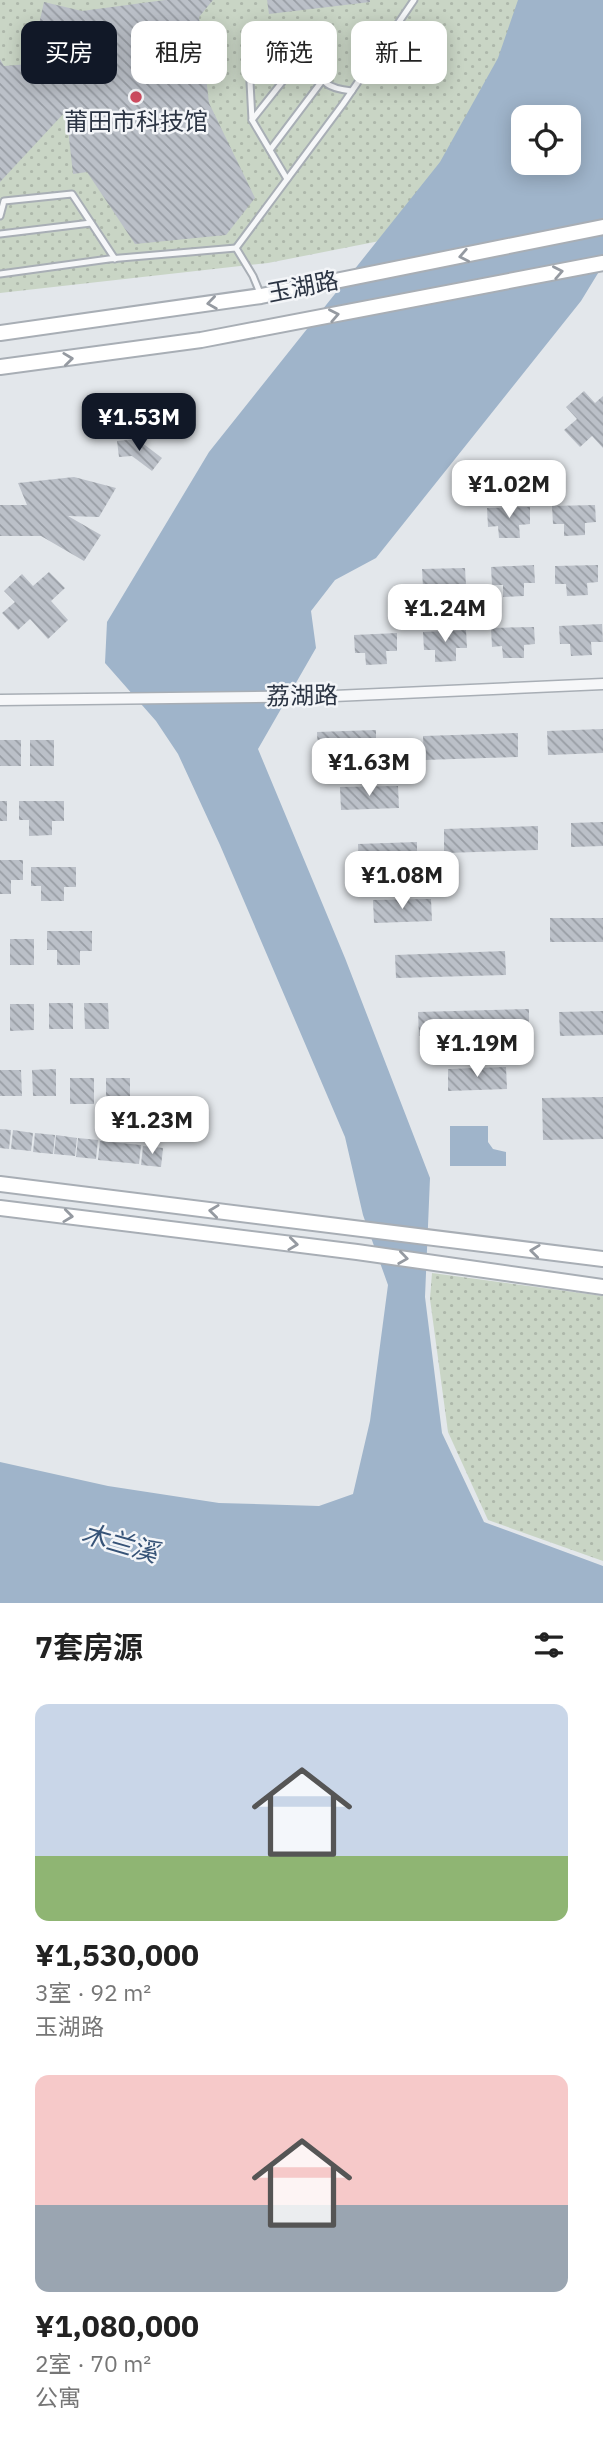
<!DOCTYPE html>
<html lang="zh">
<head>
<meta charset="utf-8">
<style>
	body { margin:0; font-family:"IBM Plex Sans","Noto Sans SC",sans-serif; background:#f6f6f6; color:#222; height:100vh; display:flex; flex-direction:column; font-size:26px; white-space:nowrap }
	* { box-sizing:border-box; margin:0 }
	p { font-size:23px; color:#767676 }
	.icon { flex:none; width:38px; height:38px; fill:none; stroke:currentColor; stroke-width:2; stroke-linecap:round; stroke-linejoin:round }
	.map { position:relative; height:1603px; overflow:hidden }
	.panel { display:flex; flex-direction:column; background:#fff; flex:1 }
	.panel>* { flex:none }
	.banner { position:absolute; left:21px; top:21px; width:562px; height:63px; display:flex; gap:14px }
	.buttons { position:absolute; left:511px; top:105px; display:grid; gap:14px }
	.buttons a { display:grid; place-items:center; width:70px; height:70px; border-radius:14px; background:#fff; box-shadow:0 4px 18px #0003; font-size:35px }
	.price { position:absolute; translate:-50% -60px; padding:0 16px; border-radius:14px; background:#fff; color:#222; font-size:23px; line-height:46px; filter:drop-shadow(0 2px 4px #0008) }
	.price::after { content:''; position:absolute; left:50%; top:42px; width:21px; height:16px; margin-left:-10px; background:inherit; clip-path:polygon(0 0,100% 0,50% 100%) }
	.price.selected { background:#111827; color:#fff }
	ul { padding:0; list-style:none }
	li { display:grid; align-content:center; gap:14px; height:371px; padding:0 35px }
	li span { display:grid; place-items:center; height:217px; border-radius:14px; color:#555 }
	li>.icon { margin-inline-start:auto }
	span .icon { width:126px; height:126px; fill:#fffc; stroke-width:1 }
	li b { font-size:30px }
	h2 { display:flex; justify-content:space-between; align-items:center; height:84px; padding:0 35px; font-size:30px }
	.tag { padding:0 24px; border-radius:14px; background:#fff; box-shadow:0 4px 18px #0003; font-size:24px; line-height:63px }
	.tag.selected { background:#111827; color:#fff }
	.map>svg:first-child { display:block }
	.park { fill:url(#park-dots); fill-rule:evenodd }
	.water { fill:#9fb4ca; fill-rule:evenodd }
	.building { fill:url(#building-back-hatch) }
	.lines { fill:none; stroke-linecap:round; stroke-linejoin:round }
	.service-casing { stroke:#a8aeb5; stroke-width:9 }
	.minor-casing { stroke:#a8aeb5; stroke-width:13 }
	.secondary-casing { stroke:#a8aeb5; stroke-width:18 }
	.service { stroke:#f6f7f9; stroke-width:5 }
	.minor { stroke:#f6f7f9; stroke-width:10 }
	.secondary { stroke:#fff; stroke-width:14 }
	.oneway { stroke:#959aa1 }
	.poi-dot { fill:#cd4c60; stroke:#f3f5f8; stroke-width:2.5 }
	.labels { text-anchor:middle; stroke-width:5; stroke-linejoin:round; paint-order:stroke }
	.poi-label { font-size:24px; fill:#2b3443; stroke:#f3f5f8 }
	.street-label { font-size:24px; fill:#2b3443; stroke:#f3f5f8 }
	.water-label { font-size:26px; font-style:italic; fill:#365377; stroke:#f3f5f8 }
</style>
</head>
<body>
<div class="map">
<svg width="603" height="1603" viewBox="0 0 603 1603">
	<defs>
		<pattern id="park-dots" width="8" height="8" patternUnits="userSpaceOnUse" patternTransform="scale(1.75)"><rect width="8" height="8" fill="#c9d5c5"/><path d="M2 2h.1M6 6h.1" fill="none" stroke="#adb7aa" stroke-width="1.8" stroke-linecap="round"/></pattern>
		<pattern id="building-back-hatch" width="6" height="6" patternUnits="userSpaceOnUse" patternTransform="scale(1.75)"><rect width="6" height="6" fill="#bbc0c8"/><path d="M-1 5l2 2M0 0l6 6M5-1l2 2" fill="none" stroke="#989da4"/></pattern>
	</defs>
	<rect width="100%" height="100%" fill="#e3e7eb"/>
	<g class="park">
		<path d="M0,0H603V197L268,263L0,293ZM523,117H569V163H523Z"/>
		<polygon points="432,1273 603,1296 603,1561 488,1520 448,1432 430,1299"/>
	</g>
	<g class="water">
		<path d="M518,0H603V265L581,301L376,558L335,580L311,611L316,648L258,749L345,958L430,1178L425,1297L442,1433L484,1522L603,1566V1603H0V1462L108,1486L219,1503L319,1506L353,1494L370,1421L388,1285L363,1215L345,1137L220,845L178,754L156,721L105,663L107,622L209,452L440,162L498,58ZM523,117H569V163H523Z"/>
		<polygon points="450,1126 488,1126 488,1142 493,1149 506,1152 506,1166 450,1166"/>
	</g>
	<g class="building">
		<polygon points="165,0 213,0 199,17 209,103 255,198 226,235 135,244 87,172 73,174 66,111 0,182 0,59 4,66 30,64 44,2 82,11"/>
		<polygon points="267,0 370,0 370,2 269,14"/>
		<polygon points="584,391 595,403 603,396 603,448 592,436 580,447 564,430 577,419 566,407"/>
		<polygon points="137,439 162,458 152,471 132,456 119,457 117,441"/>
		<polygon points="74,477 116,488 99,517 68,516 101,535 84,561 41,536 0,536 0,505 27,505 18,483"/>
		<polygon points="595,505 596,522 585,523 585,535 564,536 564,524 553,524 552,506"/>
		<polygon points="530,507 530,524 519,525 520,538 499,538 498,526 488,527 487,508"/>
		<polygon points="534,565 535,583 524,583 524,596 503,597 503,585 492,585 491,567"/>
		<polygon points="598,565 598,582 587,583 588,595 567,596 566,584 555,584 555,566"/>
		<polygon points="465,568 466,586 455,586 455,599 434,600 434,587 423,588 422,569"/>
		<polygon points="49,572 65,588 51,601 68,620 48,639 30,619 18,630 2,613 15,602 4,591 22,574 33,586"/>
		<polygon points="602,624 603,642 591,642 592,655 571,656 570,644 560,644 559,626"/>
		<polygon points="534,627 535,644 524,645 524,658 503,658 502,646 492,647 491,628"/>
		<polygon points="466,630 467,648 456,648 456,661 435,662 435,650 424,650 423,632"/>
		<polygon points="397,633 397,651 386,651 387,664 366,665 365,653 355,653 354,635"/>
		<polygon points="603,729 603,753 548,755 547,731"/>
		<polygon points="376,730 376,753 318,754 317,732"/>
		<polygon points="518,733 518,757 424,760 423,736"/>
		<rect x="0" y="740" width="21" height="26"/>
		<rect x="30" y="740" width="24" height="26"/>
		<polygon points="398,786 399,808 341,810 340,787"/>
		<rect x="0" y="801" width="7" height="20"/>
		<polygon points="19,801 64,801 64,821 52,821 52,835 29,836 29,820 19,820"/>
		<polygon points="603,822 603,846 571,847 571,823"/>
		<polygon points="538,826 538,850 444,853 444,829"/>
		<polygon points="417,842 417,865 359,866 358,844"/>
		<polygon points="0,860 23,860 23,880 11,880 11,894 0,894"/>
		<polygon points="31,867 76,867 76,887 64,887 64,901 41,901 41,886 31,886"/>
		<polygon points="431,899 432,921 374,923 373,900"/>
		<rect x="550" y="918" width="53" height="24"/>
		<polygon points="47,931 92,931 92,951 80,951 80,965 57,965 57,950 47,950"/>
		<rect x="10" y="939" width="24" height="26"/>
		<polygon points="505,951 506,975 396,978 395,955"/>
		<rect x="49" y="1003" width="24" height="26"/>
		<polygon points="84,1003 108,1003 109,1029 85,1029"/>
		<polygon points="10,1004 34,1004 34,1030 10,1031"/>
		<polygon points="529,1009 529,1032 419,1036 418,1012"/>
		<polygon points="603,1011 603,1035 560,1036 559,1012"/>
		<polygon points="506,1067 507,1089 448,1091 448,1069"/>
		<polygon points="56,1069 56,1096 33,1096 32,1070"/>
		<polygon points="0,1070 21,1070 22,1096 0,1096"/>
		<rect x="70" y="1078" width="24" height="26"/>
		<rect x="106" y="1078" width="24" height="26"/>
		<polygon points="603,1097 603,1139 543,1140 542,1098"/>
		<polygon points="0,1129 11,1130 9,1149 0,1148"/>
		<polygon points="13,1130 33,1133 31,1151 11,1149"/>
		<polygon points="35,1133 55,1135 53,1154 33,1152"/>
		<polygon points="56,1135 77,1138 75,1156 54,1154"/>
		<polygon points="78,1138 98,1140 96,1159 76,1157"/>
		<polygon points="100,1141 141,1145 139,1164 98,1160"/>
		<polygon points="143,1146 163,1148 161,1167 141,1165"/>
	</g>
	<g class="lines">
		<g class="service-casing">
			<g id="service">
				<polyline points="252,120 302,57"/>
				<polyline points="270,150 322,81"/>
				<path d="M287,179L252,120L249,63L314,56C322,82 323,88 352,91"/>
				<polyline points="0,216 4,201 72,194 115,259"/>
				<polyline points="0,234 91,223"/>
				<polyline points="0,274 109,259 236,248"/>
				<polyline points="260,293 253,276 236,248 343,104 414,0"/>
			</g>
		</g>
		<g class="minor-casing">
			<polyline id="minor" points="0,700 334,696 603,684"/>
		</g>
		<g class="secondary-casing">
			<g id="secondary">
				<polyline points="0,333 261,296 603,227"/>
				<polyline points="0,367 201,340 603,263"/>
				<polyline points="0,1184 603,1259"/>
				<polyline points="0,1208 357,1252 603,1287"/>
			</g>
		</g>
		<use href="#service" class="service"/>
		<use href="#minor" class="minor"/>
		<use href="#secondary" class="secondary"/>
	</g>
	<defs><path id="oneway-chevron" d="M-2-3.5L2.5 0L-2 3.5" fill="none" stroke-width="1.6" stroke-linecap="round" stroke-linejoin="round" transform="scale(1.75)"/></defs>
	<g class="oneway">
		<use href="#oneway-chevron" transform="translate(464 256) rotate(169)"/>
		<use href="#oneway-chevron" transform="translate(558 272) rotate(-11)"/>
		<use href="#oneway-chevron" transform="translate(212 303) rotate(172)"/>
		<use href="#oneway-chevron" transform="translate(334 315) rotate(-11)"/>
		<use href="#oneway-chevron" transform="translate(68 359) rotate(-7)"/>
		<use href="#oneway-chevron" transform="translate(214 1211) rotate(-173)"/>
		<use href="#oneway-chevron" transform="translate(68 1216) rotate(7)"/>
		<use href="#oneway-chevron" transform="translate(293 1244) rotate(7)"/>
		<use href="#oneway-chevron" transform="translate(535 1251) rotate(-173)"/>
		<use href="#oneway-chevron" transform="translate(403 1258) rotate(8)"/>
	</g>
	<circle class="poi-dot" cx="136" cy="97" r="7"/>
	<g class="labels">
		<g class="poi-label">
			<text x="136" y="130">莆田市科技馆</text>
		</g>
		<g class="street-label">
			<text transform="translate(303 287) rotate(-11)" y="8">玉湖路</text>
			<text transform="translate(302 696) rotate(-1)" y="8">荔湖路</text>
		</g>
		<g class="water-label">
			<text transform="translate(120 1543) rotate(16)" y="9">木兰溪</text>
		</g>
	</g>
</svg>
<div class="buttons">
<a><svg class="icon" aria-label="locate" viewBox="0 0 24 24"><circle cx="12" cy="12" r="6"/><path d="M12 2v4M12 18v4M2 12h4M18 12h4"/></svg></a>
</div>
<b class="price selected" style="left:139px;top:453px">¥1.53M</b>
<b class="price" style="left:509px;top:520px">¥1.02M</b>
<b class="price" style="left:445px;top:644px">¥1.24M</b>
<b class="price" style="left:369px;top:798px">¥1.63M</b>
<b class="price" style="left:402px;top:911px">¥1.08M</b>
<b class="price" style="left:477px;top:1079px">¥1.19M</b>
<b class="price" style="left:152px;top:1156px">¥1.23M</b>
<div class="banner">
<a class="tag selected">买房</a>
<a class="tag">租房</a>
<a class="tag">筛选</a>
<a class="tag">新上</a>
</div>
</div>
<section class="panel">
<h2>7套房源<svg class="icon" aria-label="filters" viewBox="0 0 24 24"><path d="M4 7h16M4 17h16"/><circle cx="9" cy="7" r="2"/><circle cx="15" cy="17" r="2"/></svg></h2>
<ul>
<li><span style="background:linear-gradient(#c9d6e8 70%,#8fb573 0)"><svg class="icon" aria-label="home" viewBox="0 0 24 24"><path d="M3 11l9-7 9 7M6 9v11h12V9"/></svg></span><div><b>¥1,530,000</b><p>3室 · 92 m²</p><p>玉湖路</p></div></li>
<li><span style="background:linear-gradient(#f6c9c9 60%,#9aa5b1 0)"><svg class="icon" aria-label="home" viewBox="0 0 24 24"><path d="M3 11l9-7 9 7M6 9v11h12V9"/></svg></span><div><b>¥1,080,000</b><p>2室 · 70 m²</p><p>公寓</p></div></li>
</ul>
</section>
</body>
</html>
